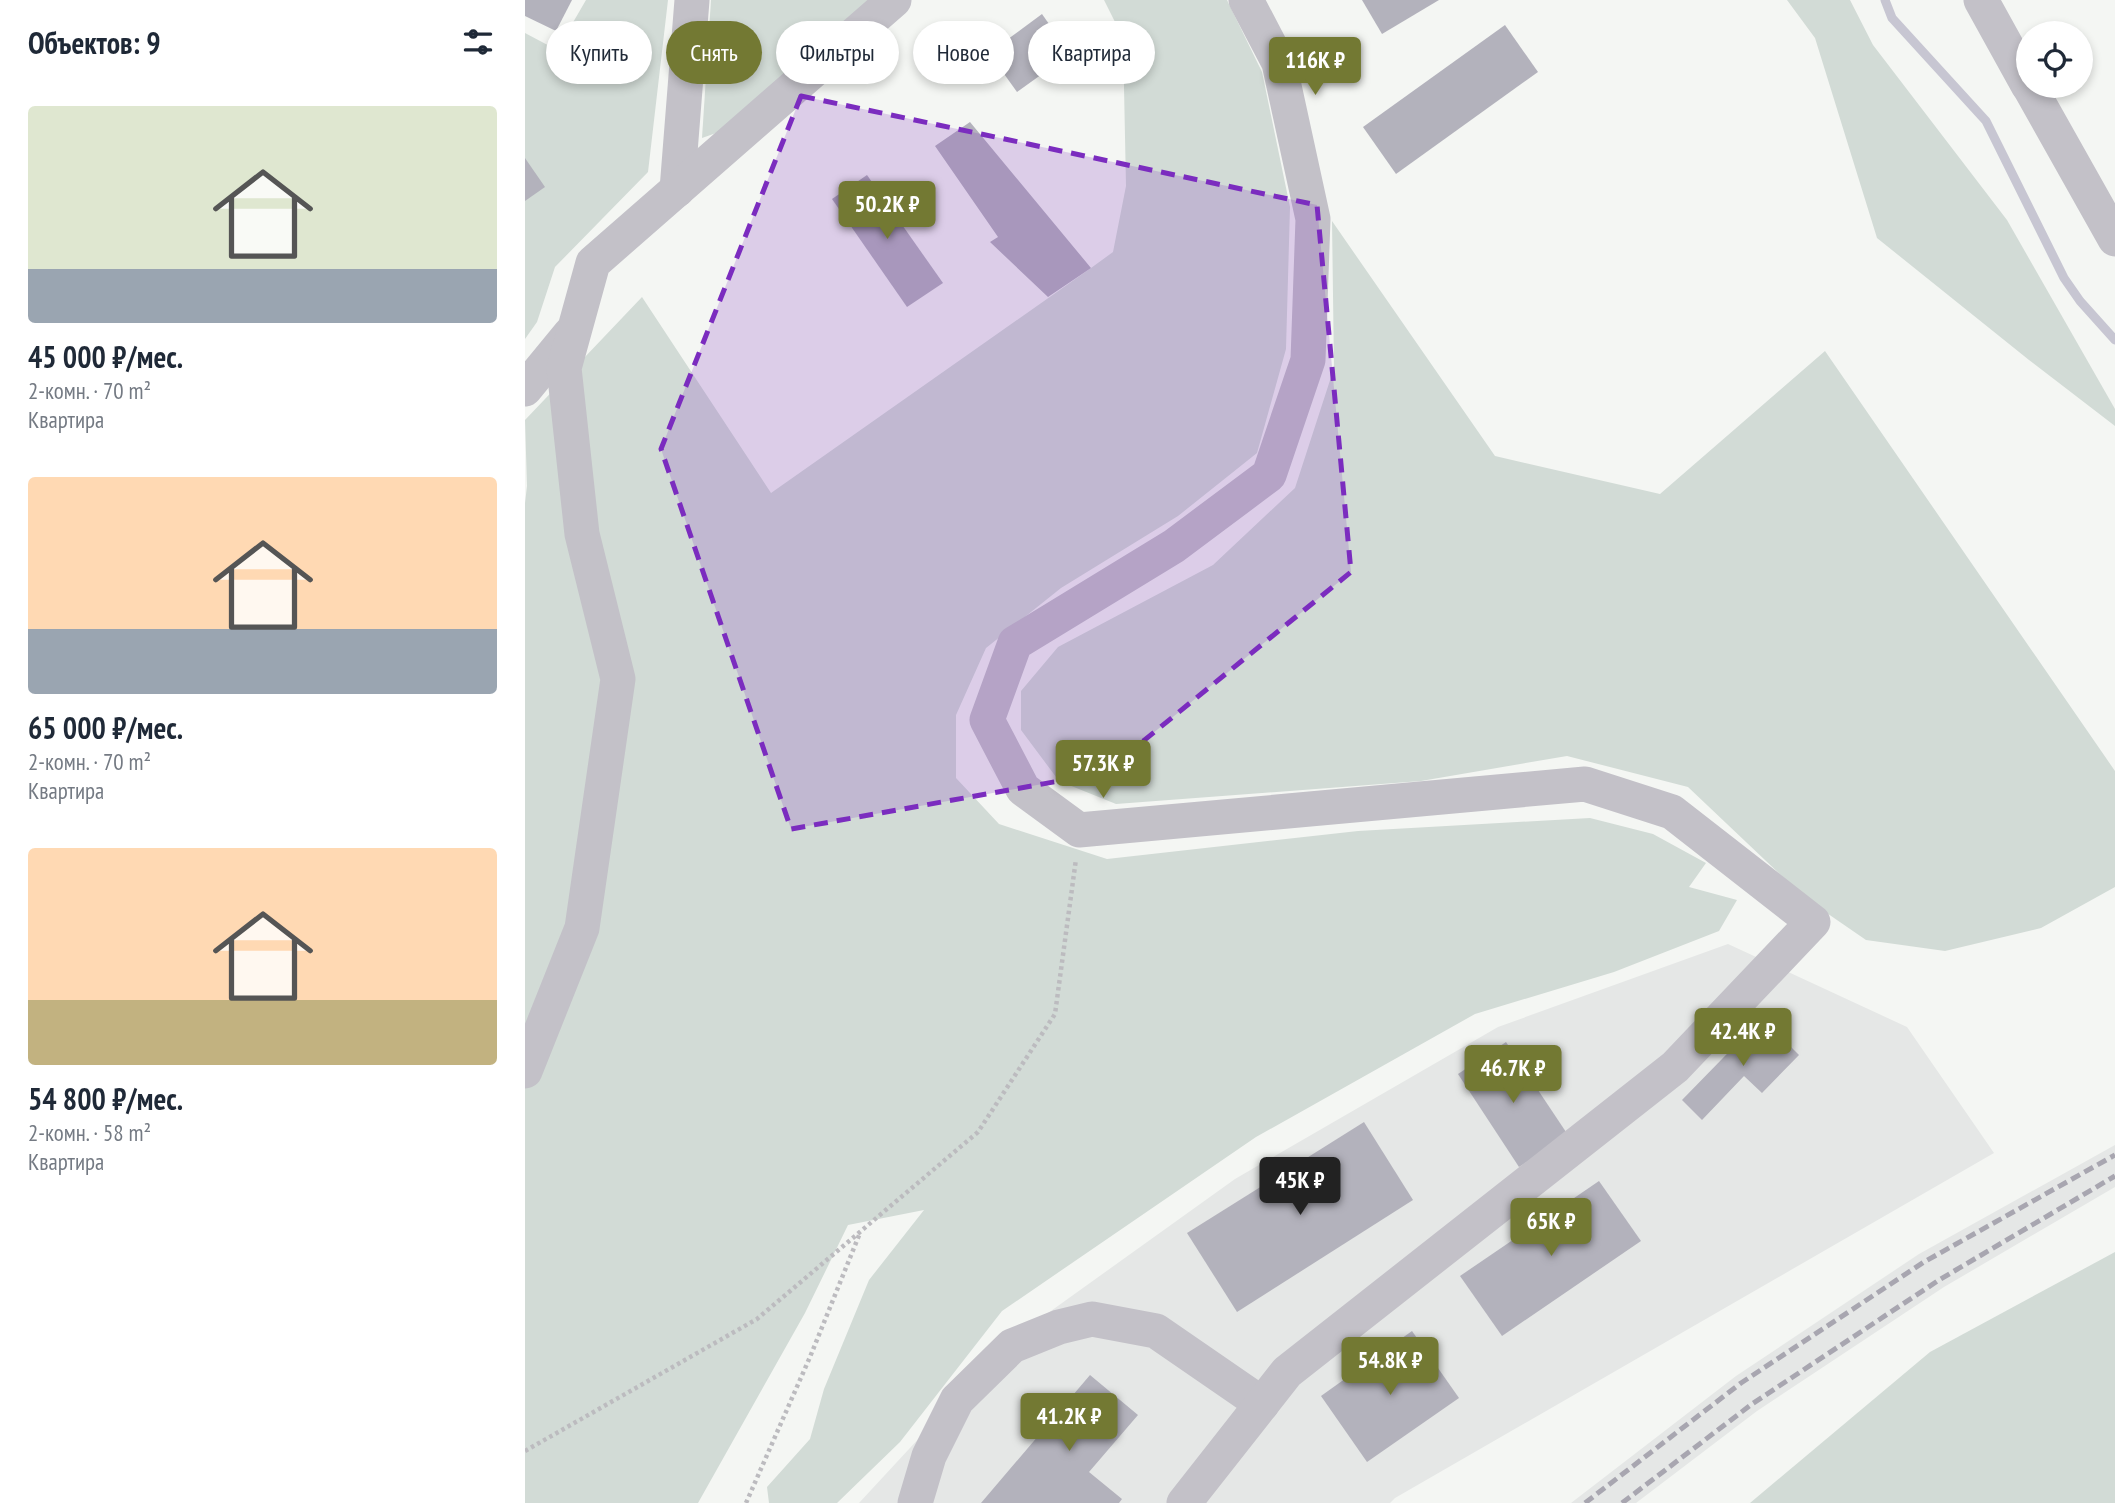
<!DOCTYPE html>
<html lang="ru">
<head>
<meta charset="utf-8">
<style>
	body { margin:0; font-family:"PT Sans Narrow",sans-serif; background:#f6f6f7; color:#1f2937; height:100vh; display:flex; flex-direction:column; font-size:26px; white-space:nowrap }
	* { box-sizing:border-box; margin:0 }
	p { font-size:23px; color:#747a83 }
	.icon { flex:none; width:38px; height:38px; fill:none; stroke:currentColor; stroke-width:2; stroke-linecap:round; stroke-linejoin:round }
	.map { position:relative; flex:1; overflow:hidden }
	.details { display:flex; flex-direction:column; background:#fff; width:525px }
	.details>* { flex:none }
	.guide { position:absolute; left:21px; top:21px; width:665px; height:63px; display:flex; gap:14px }
	.buttons { position:absolute; left:1491px; top:21px; display:grid; gap:14px }
	.buttons a { display:grid; place-items:center; width:77px; height:77px; border-radius:50%; background:#fff; box-shadow:0 4px 10px #0003; font-size:35px }
	.price { position:absolute; translate:-50% -60px; padding:0 16px; border-radius:7px; background:#737933; color:#fff; font-size:23px; line-height:46px; filter:drop-shadow(0 2px 4px #0008) }
	.price::after { content:''; position:absolute; left:50%; top:42px; width:21px; height:16px; margin-left:-10px; background:inherit; clip-path:polygon(0 0,100% 0,50% 100%) }
	.price.selected { background:#222; color:#fff }
	ul { padding:0; list-style:none }
	li { display:grid; align-content:center; gap:14px; height:371px; padding:0 28px }
	li span { display:grid; place-items:center; height:217px; border-radius:7px; color:#555 }
	li>.icon { margin-inline-start:auto }
	span .icon { width:126px; height:126px; fill:#fffc; stroke-width:1 }
	li b { font-size:30px }
	h2 { display:flex; justify-content:space-between; align-items:center; height:84px; padding:0 28px; font-size:30px }
	.chip { padding:0 24px; border-radius:32px; background:#fff; box-shadow:0 4px 10px #0003; font-size:24px; line-height:63px }
	.chip.selected { background:#737933; color:#fff }
	main { display:flex; flex:1; min-height:0 }
	.map>svg:first-child { display:block }
	.built { fill:#e5e7e6 }
	.green { fill:#d2dbd6 }
	.lines { fill:none; stroke-linecap:round; stroke-linejoin:round }
	.stream { stroke:#c7c6d2; stroke-width:9 }
	.building { fill:#b3b2bc }
	.path { stroke:#bcbbbf; stroke-width:4.5; stroke-dasharray:3.5 3.5; stroke-linecap:butt }
	.minor { stroke:#c3c1c8; stroke-width:35 }
	.rail { stroke:#a8a6b0; stroke-width:5; stroke-dasharray:10 5; stroke-linecap:butt }
	.marked { fill:#7b2cbf; fill-opacity:0.2; stroke:#7b2cbf; stroke-width:5; stroke-dasharray:14 9; stroke-linejoin:round }
</style>
</head>
<body>
<main>
<section class="details">
<h2>Объектов: 9<svg class="icon" aria-label="filters" viewBox="0 0 24 24"><path d="M4 7h16M4 17h16"/><circle cx="9" cy="7" r="2"/><circle cx="15" cy="17" r="2"/></svg></h2>
<ul>
<li><span style="background:linear-gradient(#dfe7d0 75%,#9aa5b1 0)"><svg class="icon" aria-label="home" viewBox="0 0 24 24"><path d="M3 11l9-7 9 7M6 9v11h12V9"/></svg></span><div><b>45 000 ₽/мес.</b><p>2-комн. · 70 m²</p><p>Квартира</p></div></li>
<li><span style="background:linear-gradient(#ffd9b3 70%,#9aa5b1 0)"><svg class="icon" aria-label="home" viewBox="0 0 24 24"><path d="M3 11l9-7 9 7M6 9v11h12V9"/></svg></span><div><b>65 000 ₽/мес.</b><p>2-комн. · 70 m²</p><p>Квартира</p></div></li>
<li><span style="background:linear-gradient(#ffd9b3 70%,#c2b280 0)"><svg class="icon" aria-label="home" viewBox="0 0 24 24"><path d="M3 11l9-7 9 7M6 9v11h12V9"/></svg></span><div><b>54 800 ₽/мес.</b><p>2-комн. · 58 m²</p><p>Квартира</p></div></li>
</ul>
</section>
<div class="map">
<svg width="1590" height="1503" viewBox="0 0 1590 1503">
	<rect width="100%" height="100%" fill="#f4f6f3"/>
	<g class="built">
		<polygon points="1203,944 1382,1027 1469,1153 870,1498 865,1503 334,1503 484,1341 710,1179 973,1027"/>
		<polygon points="1590,1145 1590,1187 1419,1287 1232,1411 1111,1503 1046,1503 1211,1376 1394,1254"/>
	</g>
	<g class="green">
		<polygon points="61,0 143,0 123,172 30,267 12,322 0,339 0,33 32,50"/>
		<polygon points="186,0 349,0 194,132 177,138"/>
		<polygon points="579,0 702,0 737,72 765,207 761,349 732,453 653,516 536,588 461,648 431,715 431,778 474,824 582,859 833,831 1065,818 1128,834 1181,863 1164,887 1212,900 1194,931 1089,972 950,1014 731,1137 477,1311 375,1442 312,1503 244,1503 242,1487 285,1439 299,1389 344,1280 399,1210 323,1225 280,1313 173,1503 0,1503 0,503 2,486 0,420 117,297 246,493 566,268 588,252 601,186 598,38"/>
		<polygon points="1262,0 1325,0 1348,45 1482,220 1590,409 1590,426 1504,360 1352,238 1290,38"/>
		<polygon points="807,221 970,456 1135,494 1300,351 1590,771 1590,887 1516,928 1420,951 1341,940 1280,898 1163,787 1042,756 896,781 591,804 534,781 496,730 496,691 533,647 688,565 770,488 809,368"/>
		<polygon points="1590,1252 1590,1503 1225,1503 1405,1352"/>
	</g>
	<g class="lines">
		<polyline class="stream" points="1360,0 1367,18 1461,121 1539,278 1555,301 1590,340"/>
	</g>
	<g class="building">
		<polygon points="0,0 47,0 31,31 0,16"/>
		<polygon points="837,0 914,0 857,34"/>
		<polygon points="517,14 545,54 492,92 464,53"/>
		<polygon points="980,25 1013,72 871,174 838,127"/>
		<polygon points="445,122 566,268 523,297 465,242 473,237 410,146"/>
		<polygon points="0,158 20,187 0,201"/>
		<polygon points="342,175 418,283 382,307 307,199"/>
		<polygon points="1237,1018 1274,1055 1237,1093 1219,1076 1177,1120 1157,1100"/>
		<polygon points="981,1042 1043,1135 994,1167 933,1074"/>
		<polygon points="839,1122 888,1200 712,1312 662,1233"/>
		<polygon points="1074,1181 1116,1241 977,1336 935,1276"/>
		<polygon points="887,1331 934,1398 842,1462 796,1396"/>
		<polygon points="565,1375 613,1415 564,1472 597,1499 594,1503 456,1503"/>
	</g>
	<g class="lines">
		<g class="path">
			<polyline points="0,1451 232,1319 453,1132 530,1014 551,859"/>
			<polyline points="221,1503 285,1357 335,1233"/>
		</g>
		<g class="minor">
			<polyline points="1456,0 1503,85"/>
			<polyline points="1504,86 1590,239"/>
			<polyline points="152,190 167,0"/>
			<polyline points="0,389 45,334"/>
			<polyline points="0,1071 57,928 93,679 57,534 39,368 68,263 369,0"/>
			<polyline points="390,1503 404,1456 432,1400 487,1346 534,1327 567,1319 631,1331 737,1404"/>
			<polyline points="659,1503 762,1372 1150,1067 1288,922 1147,812 1060,784 554,830 498,789 462,720 490,643 649,546 744,475 783,360 788,219 754,63 721,0"/>
		</g>
		<g class="rail">
			<polyline points="1060,1503 1216,1383 1399,1262 1590,1155"/>
			<polyline points="1097,1503 1227,1404 1414,1280 1590,1176"/>
		</g>
	</g>
	<path class="marked" d="M276,96L792,205L826,572L579,773L266,829L136,449Z"/>
</svg>
<div class="buttons">
<a><svg class="icon" aria-label="locate" viewBox="0 0 24 24"><circle cx="12" cy="12" r="6"/><path d="M12 2v4M12 18v4M2 12h4M18 12h4"/></svg></a>
</div>
<b class="price" style="left:790px;top:97px">116K ₽</b>
<b class="price" style="left:362px;top:241px">50.2K ₽</b>
<b class="price" style="left:578px;top:800px">57.3K ₽</b>
<b class="price" style="left:1218px;top:1068px">42.4K ₽</b>
<b class="price" style="left:988px;top:1105px">46.7K ₽</b>
<b class="price selected" style="left:775px;top:1217px">45K ₽</b>
<b class="price" style="left:1026px;top:1258px">65K ₽</b>
<b class="price" style="left:865px;top:1397px">54.8K ₽</b>
<b class="price" style="left:544px;top:1453px">41.2K ₽</b>
<div class="guide">
<a class="chip">Купить</a>
<a class="chip selected">Снять</a>
<a class="chip">Фильтры</a>
<a class="chip">Новое</a>
<a class="chip">Квартира</a>
</div>
</div>
</main>
</body>
</html>
